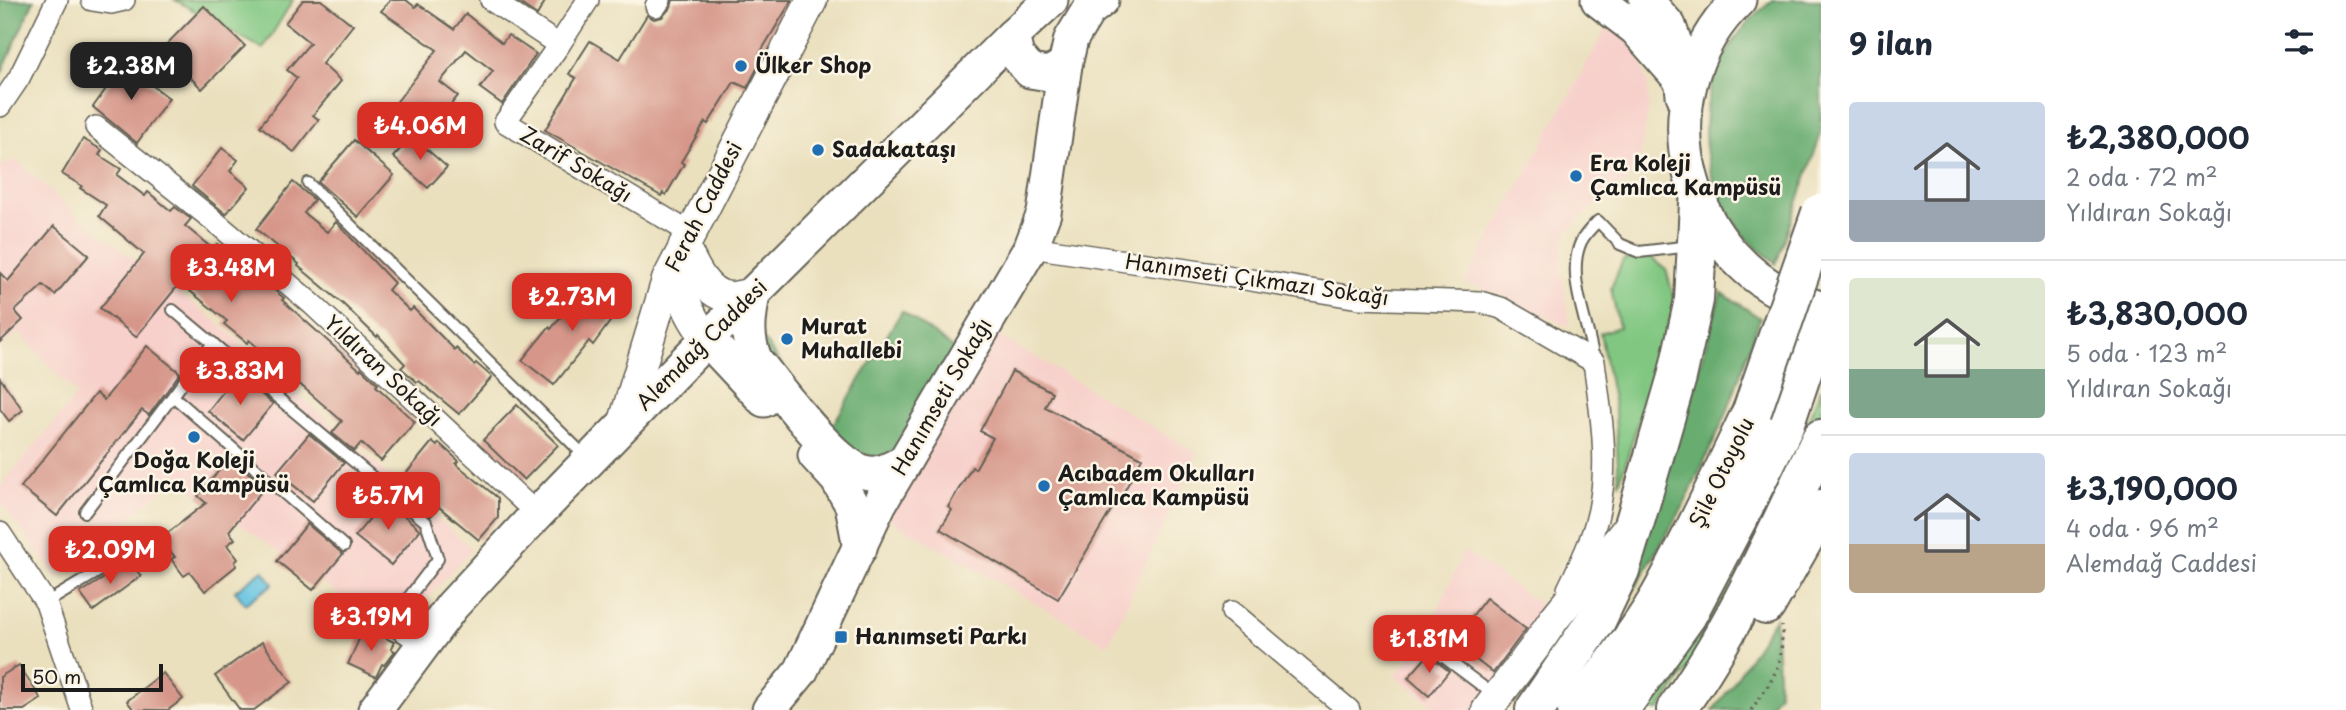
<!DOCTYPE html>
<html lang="tr">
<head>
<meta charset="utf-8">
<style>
	body { margin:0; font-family:"Playpen Sans",sans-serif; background:#f6f6f7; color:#1f2937; height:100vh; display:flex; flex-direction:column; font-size:26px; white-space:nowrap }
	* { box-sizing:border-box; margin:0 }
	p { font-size:23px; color:#747a83 }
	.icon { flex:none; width:38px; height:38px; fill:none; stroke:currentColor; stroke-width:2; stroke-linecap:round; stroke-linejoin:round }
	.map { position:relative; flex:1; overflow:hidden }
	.sheet { display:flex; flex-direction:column; background:#fff; width:525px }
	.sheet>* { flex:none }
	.scale { position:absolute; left:21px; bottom:18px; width:142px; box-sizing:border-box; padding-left:7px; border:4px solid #1c1c1c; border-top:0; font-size:19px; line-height:24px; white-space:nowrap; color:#1c1c1c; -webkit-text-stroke:5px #fcf5e5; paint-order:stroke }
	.price { position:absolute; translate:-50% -60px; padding:0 16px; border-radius:14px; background:#d93025; color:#fff; font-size:23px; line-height:46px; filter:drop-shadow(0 2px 4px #0008) }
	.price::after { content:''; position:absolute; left:50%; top:42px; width:21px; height:16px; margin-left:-10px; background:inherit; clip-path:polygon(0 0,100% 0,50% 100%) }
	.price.selected { background:#222; color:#fff }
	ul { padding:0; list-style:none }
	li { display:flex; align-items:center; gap:21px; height:175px; padding:0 28px }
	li+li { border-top:2px solid #e0e1e3 }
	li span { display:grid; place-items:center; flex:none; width:196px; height:140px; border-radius:7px; color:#555 }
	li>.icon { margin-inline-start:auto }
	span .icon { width:84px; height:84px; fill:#fffc; stroke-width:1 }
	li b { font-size:30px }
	h2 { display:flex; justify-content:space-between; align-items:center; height:84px; padding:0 28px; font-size:30px }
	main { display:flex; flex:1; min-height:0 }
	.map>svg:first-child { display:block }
	.built { fill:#f7d0cb }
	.green { fill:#81c782; stroke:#4e724f; stroke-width:2 }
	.forest { fill:#68ac70; stroke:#426446; stroke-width:2 }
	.water { fill:#63c3e1; stroke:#40707e; stroke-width:2 }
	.building { fill:#d6978a }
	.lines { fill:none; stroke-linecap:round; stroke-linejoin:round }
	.lane-casing { stroke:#646155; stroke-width:14 }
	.street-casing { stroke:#646155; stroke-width:24 }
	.secondary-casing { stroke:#646155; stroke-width:33 }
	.primary-casing { stroke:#646155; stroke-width:37 }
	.highway-casing { stroke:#646155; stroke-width:42 }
	.path { stroke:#646155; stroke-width:3.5; stroke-dasharray:2 5; stroke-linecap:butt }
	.lane { stroke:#fff; stroke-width:10 }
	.street { stroke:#fff; stroke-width:21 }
	.secondary { stroke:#fff; stroke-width:30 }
	.primary { stroke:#fff; stroke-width:33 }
	.highway { stroke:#fff; stroke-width:38 }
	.highway-bridge-casing { stroke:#646155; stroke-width:42; stroke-linecap:butt }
	.highway-bridge { stroke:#fff; stroke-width:38 }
	.poi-dot { fill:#1f6fb2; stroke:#fcf5e5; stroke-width:2.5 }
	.labels { text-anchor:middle; stroke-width:5; stroke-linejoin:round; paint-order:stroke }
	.poi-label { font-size:21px; font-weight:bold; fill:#1c1c1c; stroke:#fcf5e5; text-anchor:start }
	.street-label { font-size:21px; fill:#1c1c1c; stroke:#fcf5e5 }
</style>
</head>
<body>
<main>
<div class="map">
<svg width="1821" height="710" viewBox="0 0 1821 710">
	<rect width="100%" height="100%" fill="#fcf5e5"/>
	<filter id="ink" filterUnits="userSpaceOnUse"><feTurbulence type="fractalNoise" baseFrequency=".0143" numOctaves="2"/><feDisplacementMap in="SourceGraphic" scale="14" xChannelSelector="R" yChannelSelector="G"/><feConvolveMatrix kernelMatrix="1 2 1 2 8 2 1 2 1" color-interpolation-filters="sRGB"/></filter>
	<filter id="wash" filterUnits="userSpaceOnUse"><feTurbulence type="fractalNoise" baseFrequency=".00686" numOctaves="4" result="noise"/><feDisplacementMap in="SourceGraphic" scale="28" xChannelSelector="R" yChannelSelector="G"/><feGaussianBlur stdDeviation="1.57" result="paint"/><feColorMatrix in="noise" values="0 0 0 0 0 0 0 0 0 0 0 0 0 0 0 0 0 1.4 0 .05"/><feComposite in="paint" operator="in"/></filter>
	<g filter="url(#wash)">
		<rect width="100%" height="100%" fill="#eae0be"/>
		<g class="built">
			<polygon points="1612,18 1642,60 1648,86 1649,106 1640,156 1634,170 1624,183 1580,218 1568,232 1562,247 1561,269 1570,324 1564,325 1516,302 1465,282"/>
			<polygon points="16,160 78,217 216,321 472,549 395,634 176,479 57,577 0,502 0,487 77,395 18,332 0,348 0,166"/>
			<polygon points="990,330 1197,453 1108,645 889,519"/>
			<polygon points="1464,551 1550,611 1475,710 1439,710 1395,676 1426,637"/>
		</g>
		<g class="green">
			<polygon points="175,0 293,0 263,49"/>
			<polygon points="1649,256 1666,269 1675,303 1619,484 1615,410 1600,333 1619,327 1611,288 1623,260"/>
			<polygon points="1821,388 1821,411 1693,662 1659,710 1644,710 1720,596 1805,428"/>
		</g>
		<g class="forest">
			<polygon points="0,0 34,0 0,76"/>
			<path d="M1773,0H1821V134L1776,264C1766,255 1753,246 1744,235C1682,161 1696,58 1773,0Z"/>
			<polygon points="1721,292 1760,318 1726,415 1683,507 1622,610 1687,409"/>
			<polygon points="902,311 956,350 885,474 847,470 733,356 755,328 829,431"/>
			<polygon points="1775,618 1779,693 1766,710 1713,710 1731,687"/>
		</g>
		<polygon class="water" points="263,570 273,584 245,604 235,591"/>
		<g id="blocks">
			<g class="building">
				<polygon points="303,0 321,0 353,25 322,64 341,81 313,115 319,120 294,152 260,126 297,78 287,70 310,43 285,23"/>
				<polygon points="390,0 406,0 415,7 418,4 454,29 466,14 502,43 508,35 536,54 502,104 480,88 493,71 466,50 440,82 458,96 429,131 395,104 437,50 381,11"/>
				<polygon points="515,0 546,0 537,15"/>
				<polygon points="673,0 792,0 760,53 764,55 747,88 734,82 708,124 705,122 681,162 684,164 666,195 663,193 661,196 545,130 576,78 569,74 590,41 620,59 647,15 654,19 662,17 671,7"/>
				<polygon points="204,6 245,46 202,89 162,49"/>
				<polygon points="126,61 148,77 145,80 169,98 137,143 93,107"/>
				<polygon points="412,136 447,167 428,188 393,157"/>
				<polygon points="83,139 102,150 99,155 121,169 117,175 145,196 148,192 171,211 175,207 191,219 185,226 213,249 217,244 284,298 282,300 360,370 361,368 378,384 376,386 415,422 381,461 361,443 354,451 332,433 342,421 249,340 247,343 224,324 227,321 180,283 136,337 100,308 144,254 99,216 106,205 80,188 82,186 62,174"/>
				<polygon points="354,140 394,175 358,217 318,182"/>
				<polygon points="222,148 238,160 230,171 249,187 226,214 192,186"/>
				<polygon points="293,182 314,200 304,213 327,232 336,222 394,283 388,290 410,311 413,308 455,350 456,348 474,365 476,363 492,377 459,414 419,381 417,382 401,368 405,364 378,335 377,337 343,304 298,266 299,264 256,229"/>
				<polygon points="54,226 89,255 55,295 43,285 15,311 23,320 0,342 0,273 8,281"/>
				<polygon points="585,280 620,308 593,345 589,341 554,385 522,360 549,327 551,329 578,295 575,293"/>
				<polygon points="147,346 180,373 149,415 142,410 57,516 21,487 96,393 104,400"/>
				<polygon points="1012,371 1052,392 1045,407 1142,458 1118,503 1116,502 1058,599 940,529 952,510 948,507 972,467 975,469 993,438 980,431"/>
				<polygon points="237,374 273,404 243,440 208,411"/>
				<polygon points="0,378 23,410 9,421 0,409"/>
				<polygon points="517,405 558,445 524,480 483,440"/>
				<polygon points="309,434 344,463 313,501 277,472"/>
				<polygon points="432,442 437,446 439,443 459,461 456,464 498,498 498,518 479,540 439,507 431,516 396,486"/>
				<polygon points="230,457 265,487 229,531 235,539 227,545 238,559 235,562 236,566 205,591 190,572 184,576 171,559 175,557 160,539 206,503 198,496"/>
				<polygon points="386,499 420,530 391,565 355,536"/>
				<polygon points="307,524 343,554 313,590 277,561"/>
				<polygon points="130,562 141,576 93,611 80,593"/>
				<polygon points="1486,598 1526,629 1493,673 1466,652 1460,659 1447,649"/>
				<polygon points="364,628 394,642 391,649 395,651 384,665 382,664 376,677 348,664"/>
				<polygon points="262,642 292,682 254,710 240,710 215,676"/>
				<polygon points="1428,655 1449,671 1429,696 1408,678"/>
				<polygon points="19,665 41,699 24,710 0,710 0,677"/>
				<polygon points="163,673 183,699 168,710 134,710 127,701"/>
			</g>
		</g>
	</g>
	<g filter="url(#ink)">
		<use href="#blocks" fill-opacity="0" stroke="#646155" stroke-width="2"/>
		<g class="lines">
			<g class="lane-casing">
				<g id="lane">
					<polyline points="308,183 588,459"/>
					<polyline points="173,310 426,522 438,559 387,626 418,647"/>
					<path d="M1594,362C1590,326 1565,277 1581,242C1584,235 1592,227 1598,221L1620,244L1639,252L1691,246"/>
					<polyline points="173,396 344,546"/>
					<polyline points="85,512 213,343"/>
					<polyline points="46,603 131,552"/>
					<polyline points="1425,643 1494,695"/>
				</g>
			</g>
			<g class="street-casing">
				<g id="street">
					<polyline points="92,0 111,3 124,0"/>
					<polyline points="491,0 559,45 505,122 690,233"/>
					<polyline points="656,6 660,0"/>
					<polyline points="559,45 588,0"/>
					<polyline points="0,106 19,78 57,0"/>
					<polyline points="96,127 213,220 312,304 537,514"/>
					<path d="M1031,247L1221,275L1359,298L1480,302L1501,308L1594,362C1600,407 1608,453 1601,498C1597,530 1582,560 1568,589"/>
					<polyline points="0,533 46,603 82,710"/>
					<polyline points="1232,612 1349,710"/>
				</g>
			</g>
			<g class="secondary-casing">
				<g id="secondary">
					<path d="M684,245C692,264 706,297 731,297C738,297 746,294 753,293"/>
					<path d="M683,259C679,295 686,311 707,339"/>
					<polyline points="623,425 667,280 812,0"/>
					<polyline points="1487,710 1535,647 1554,619 1628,528"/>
				</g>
			</g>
			<g class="primary-casing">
				<g id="primary">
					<polyline points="1598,0 1636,29 1679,78"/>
					<polyline points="1646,0 1669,26 1679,55 1683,95"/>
					<path d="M1739,0C1640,95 1683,267 1814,306"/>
					<polyline points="1012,36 1017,56 1030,71 1049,74 1065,65"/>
					<path d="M753,293C749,318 745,337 756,361C778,387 836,470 869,473C882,475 893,467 904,462"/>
					<polyline points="707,339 764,400"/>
					<polyline points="815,455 837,479 852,505 860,548"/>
					<polyline points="375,710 452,606 537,514 707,339 1012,36 1051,0"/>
					<polyline points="769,710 801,671 880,503 1031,247 1044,213 1065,65 1071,39 1088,11 1102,0"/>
				</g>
			</g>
			<g class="highway-casing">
				<g id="highway">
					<polyline points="1766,605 1821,509"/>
					<polyline points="1535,710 1597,619 1620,570 1636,518 1677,377 1694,300 1699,203"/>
					<path d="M1577,710C1606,675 1636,637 1659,598C1693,537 1722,474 1752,411"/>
					<polyline points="1619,710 1687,615 1742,510 1784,426 1821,317"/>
					<path d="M1676,710C1736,627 1777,531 1821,439"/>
				</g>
			</g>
			<path class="path" d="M1751,710C1774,678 1783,667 1782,626"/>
			<use href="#lane" class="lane"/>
			<use href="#street" class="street"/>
			<use href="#secondary" class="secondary"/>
			<use href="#primary" class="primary"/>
			<use href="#highway" class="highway"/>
			<g class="highway-bridge-casing">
				<polyline id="highway-bridge" points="1752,411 1821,213"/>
			</g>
			<use href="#highway-bridge" class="highway-bridge"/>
		</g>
	</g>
	<g class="poi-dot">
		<circle cx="741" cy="66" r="7"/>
		<circle cx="818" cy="150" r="7"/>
		<circle cx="1576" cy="176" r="7"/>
		<circle cx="787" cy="339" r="7"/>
		<circle cx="194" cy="437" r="7"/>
		<circle cx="1044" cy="486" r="7"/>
		<rect x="834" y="630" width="14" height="14" rx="3.5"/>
	</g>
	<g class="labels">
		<g class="poi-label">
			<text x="755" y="73">Ülker Shop</text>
			<text x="832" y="157">Sadakataşı</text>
			<text x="1590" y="171">Era Koleji<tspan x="1590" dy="24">Çamlıca Kampüsü</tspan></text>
			<text x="801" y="334">Murat<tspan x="801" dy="24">Muhallebi</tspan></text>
			<text x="194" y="468" text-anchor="middle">Doğa Koleji<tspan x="194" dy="24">Çamlıca Kampüsü</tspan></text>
			<text x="1058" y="481">Acıbadem Okulları<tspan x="1058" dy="24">Çamlıca Kampüsü</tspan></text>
			<text x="855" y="644">Hanımseti Parkı</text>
		</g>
		<g class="street-label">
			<text transform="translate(576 165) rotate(31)" y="7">Zarif Sokağı</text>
			<text transform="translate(704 207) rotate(-63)" y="7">Ferah Caddesi</text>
			<text transform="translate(1257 280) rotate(8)" y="7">Hanımseti Çıkmazı Sokağı</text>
			<text transform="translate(702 345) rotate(-45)" y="7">Alemdağ Caddesi</text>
			<text transform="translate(383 371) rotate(43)" y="7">Yıldıran Sokağı</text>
			<text transform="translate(942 397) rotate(-60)" y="7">Hanımseti Sokağı</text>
			<text transform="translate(1722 473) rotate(-64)" y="7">Şile Otoyolu</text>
		</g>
	</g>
</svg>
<div class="scale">50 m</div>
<b class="price selected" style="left:131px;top:102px">₺2.38M</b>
<b class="price" style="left:420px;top:162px">₺4.06M</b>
<b class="price" style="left:231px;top:304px">₺3.48M</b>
<b class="price" style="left:572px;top:333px">₺2.73M</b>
<b class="price" style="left:240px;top:407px">₺3.83M</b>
<b class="price" style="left:388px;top:532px">₺5.7M</b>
<b class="price" style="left:110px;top:586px">₺2.09M</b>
<b class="price" style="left:371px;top:653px">₺3.19M</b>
<b class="price" style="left:1429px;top:675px">₺1.81M</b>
</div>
<section class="sheet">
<h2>9 ilan<svg class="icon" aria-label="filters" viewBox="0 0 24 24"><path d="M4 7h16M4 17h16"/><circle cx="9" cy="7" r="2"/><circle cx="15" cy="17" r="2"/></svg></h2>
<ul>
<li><span style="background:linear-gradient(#c9d6e8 70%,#9aa5b1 0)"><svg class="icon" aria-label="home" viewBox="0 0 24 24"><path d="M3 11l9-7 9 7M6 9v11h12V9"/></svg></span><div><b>₺2,380,000</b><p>2 oda · 72 m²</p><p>Yıldıran Sokağı</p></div></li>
<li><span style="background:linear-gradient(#dfe7d0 65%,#7fa58c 0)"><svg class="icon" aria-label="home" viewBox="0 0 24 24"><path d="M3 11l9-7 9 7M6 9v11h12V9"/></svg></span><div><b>₺3,830,000</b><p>5 oda · 123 m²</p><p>Yıldıran Sokağı</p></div></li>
<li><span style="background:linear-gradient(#c9d6e8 65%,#b9a48a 0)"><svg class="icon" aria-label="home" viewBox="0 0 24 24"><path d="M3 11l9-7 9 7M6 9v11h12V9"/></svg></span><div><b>₺3,190,000</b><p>4 oda · 96 m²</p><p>Alemdağ Caddesi</p></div></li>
</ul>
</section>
</main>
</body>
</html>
